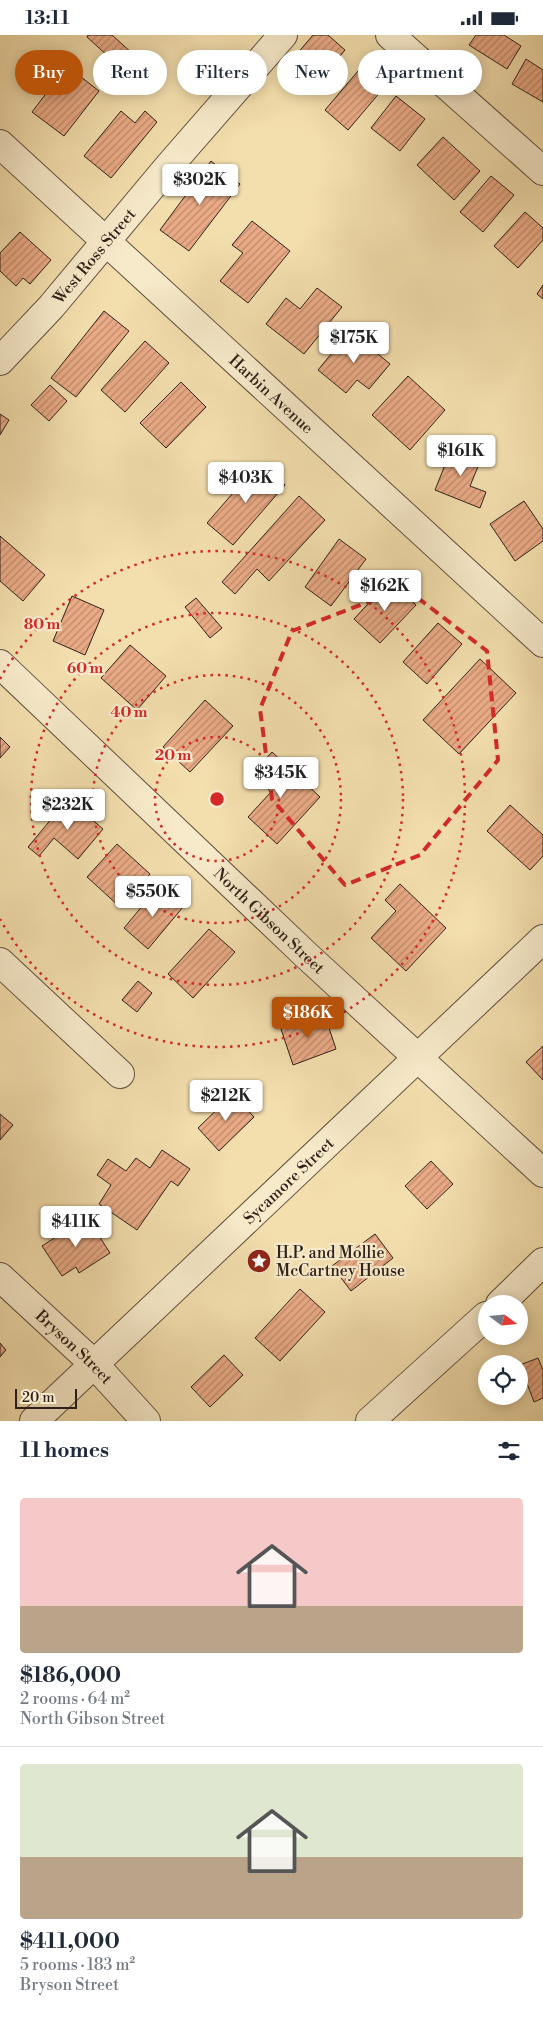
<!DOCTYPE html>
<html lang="en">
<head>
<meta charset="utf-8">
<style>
	body { margin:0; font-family:"Libre Bodoni",serif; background:#f6f6f7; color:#1f2937; height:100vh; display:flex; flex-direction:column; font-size:19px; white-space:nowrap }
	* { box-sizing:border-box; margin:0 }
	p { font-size:16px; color:#747a83 }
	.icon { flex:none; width:28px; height:28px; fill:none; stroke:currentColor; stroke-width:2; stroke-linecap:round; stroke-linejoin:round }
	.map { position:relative; height:1386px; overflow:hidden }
	.panel { display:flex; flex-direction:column; background:#fff; flex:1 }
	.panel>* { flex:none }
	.top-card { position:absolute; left:15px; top:15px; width:514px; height:45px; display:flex; gap:10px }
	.needle { width:32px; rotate:106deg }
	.tools { position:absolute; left:478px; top:1260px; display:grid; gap:10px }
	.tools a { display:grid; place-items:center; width:50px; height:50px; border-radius:50%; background:#fff; box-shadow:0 2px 12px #0003; font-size:25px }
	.scale { position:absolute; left:15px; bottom:12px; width:62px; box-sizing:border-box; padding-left:5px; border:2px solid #2f211a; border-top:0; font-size:14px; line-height:18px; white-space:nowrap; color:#2f211a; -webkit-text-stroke:4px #f7eaca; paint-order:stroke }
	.price { position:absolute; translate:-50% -42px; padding:0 11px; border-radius:5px; background:#fff; color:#222; font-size:16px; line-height:32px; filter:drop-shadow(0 1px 2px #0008) }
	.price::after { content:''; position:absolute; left:50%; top:30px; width:15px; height:11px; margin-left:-8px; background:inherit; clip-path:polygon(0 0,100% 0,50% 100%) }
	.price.selected { background:#b45309; color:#fff }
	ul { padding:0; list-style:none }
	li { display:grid; align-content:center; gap:10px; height:265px; padding:0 20px }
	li+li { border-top:1px solid #e0e1e3 }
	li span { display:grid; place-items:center; height:155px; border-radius:5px; color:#555 }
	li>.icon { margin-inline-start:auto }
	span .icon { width:90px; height:90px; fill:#fffc; stroke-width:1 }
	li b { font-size:21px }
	h2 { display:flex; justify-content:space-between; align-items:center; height:60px; padding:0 20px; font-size:21px }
	.chip { padding:0 18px; border-radius:22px; background:#fff; box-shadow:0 2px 12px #0003; font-size:18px; line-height:45px }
	.chip.selected { background:#b45309; color:#fff }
	.status { display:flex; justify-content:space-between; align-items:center; height:35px; padding:0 25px; background:#fff; direction:ltr }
	.status svg { height:14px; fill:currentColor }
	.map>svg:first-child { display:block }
	.building { fill:url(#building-hatch); stroke:#2f211a }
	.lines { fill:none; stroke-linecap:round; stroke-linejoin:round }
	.minor-casing { stroke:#60503f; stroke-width:30 }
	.minor { stroke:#f7eaca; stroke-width:28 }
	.marked { fill:none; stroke:#d62828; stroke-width:4; stroke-dasharray:10 6; stroke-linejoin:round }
	.ring { fill:none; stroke:#d62828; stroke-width:2.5; stroke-dasharray:2.5 5 }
	.labels { text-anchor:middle; stroke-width:4.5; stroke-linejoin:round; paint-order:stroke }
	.street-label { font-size:16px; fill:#2f211a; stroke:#f7eaca }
	.poi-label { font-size:16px; fill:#2f211a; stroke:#f7eaca; text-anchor:start }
	.centre { fill:#d62828; stroke:#f7eaca; stroke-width:2.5 }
	.ring-label { font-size:15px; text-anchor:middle; font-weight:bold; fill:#d62828; stroke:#f7eaca; stroke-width:4.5; stroke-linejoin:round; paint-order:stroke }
</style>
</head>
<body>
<div class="status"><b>13:11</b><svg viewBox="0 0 49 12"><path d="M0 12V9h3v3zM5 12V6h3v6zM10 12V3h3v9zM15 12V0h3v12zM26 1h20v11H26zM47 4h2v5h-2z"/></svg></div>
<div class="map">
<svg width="543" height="1386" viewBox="0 0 543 1386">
	<defs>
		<pattern id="building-hatch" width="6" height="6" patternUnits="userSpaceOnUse" patternTransform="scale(1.25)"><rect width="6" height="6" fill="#eaab86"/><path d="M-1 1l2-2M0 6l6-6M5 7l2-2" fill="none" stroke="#be8b6d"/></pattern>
	</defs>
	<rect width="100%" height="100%" fill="#f3dead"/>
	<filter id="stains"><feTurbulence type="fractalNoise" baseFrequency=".004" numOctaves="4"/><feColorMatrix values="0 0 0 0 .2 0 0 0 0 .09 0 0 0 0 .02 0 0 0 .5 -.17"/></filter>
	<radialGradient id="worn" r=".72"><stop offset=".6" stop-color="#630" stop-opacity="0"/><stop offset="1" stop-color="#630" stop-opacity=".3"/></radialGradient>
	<g class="building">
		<polygon points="88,0 112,0 133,19 121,33 87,2"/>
		<polygon points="313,0 328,0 345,15 318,48 291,26"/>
		<polygon points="476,0 504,0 521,11 507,34 469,10"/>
		<polygon points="526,24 543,35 543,67 512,49"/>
		<polygon points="364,29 387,49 348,95 325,75"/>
		<polygon points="67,31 99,56 64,101 32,77"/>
		<polygon points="396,61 425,84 400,116 371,93"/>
		<polygon points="121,76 135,88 145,76 157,87 111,143 84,121"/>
		<polygon points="443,102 480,136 454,165 417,130"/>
		<polygon points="211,126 240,149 189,216 160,195"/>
		<polygon points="491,141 514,160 483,197 460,177"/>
		<polygon points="525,177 543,193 543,205 518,233 494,211"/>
		<polygon points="252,186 290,216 248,268 220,246 243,218 232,210"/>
		<polygon points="20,197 51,225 30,249 23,243 16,251 0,236 0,218"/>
		<polygon points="543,250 543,264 537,259"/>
		<polygon points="317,253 342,272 304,319 266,289 286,263 300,274"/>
		<polygon points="104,276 129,296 76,362 51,343"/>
		<polygon points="350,296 390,329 369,354 357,345 346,358 318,335"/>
		<polygon points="145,306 169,328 125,377 101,355"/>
		<polygon points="408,341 445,375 410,415 372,380"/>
		<polygon points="181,347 206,372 166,413 140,388"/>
		<polygon points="50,350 67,366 49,386 31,370"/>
		<polygon points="0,379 9,385 0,400"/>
		<polygon points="453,410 482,422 470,451 486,457 480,473 435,455"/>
		<polygon points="259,428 285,450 233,510 207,488"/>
		<polygon points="299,461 325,485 269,546 257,534 235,559 222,547"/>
		<polygon points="524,466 543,494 543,506 515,526 490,489"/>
		<polygon points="0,501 45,540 23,566 0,546"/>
		<polygon points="339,504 366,524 331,571 305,552"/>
		<polygon points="389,546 416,570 380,608 354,584"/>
		<polygon points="72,561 104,575 85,620 53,606"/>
		<polygon points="196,563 222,593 210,603 185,572"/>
		<polygon points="438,588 462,609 427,649 403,627"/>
		<polygon points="130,610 166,641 137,675 101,643"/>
		<polygon points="480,624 516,658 459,719 423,685"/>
		<polygon points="205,665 233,691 190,737 163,712"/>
		<polygon points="0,702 10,712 0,723"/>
		<polygon points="272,717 320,762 277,809 248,782 271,757 252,739"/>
		<polygon points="68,764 103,794 78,824 54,803 39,821 28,812"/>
		<polygon points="510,770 543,800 543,821 530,835 487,796"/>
		<polygon points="117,809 150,839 120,872 87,842"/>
		<polygon points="400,849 446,893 406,936 371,903 396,876 385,865"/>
		<polygon points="159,851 183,872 148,914 124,893"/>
		<polygon points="209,894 235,917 193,963 168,939"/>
		<polygon points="138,946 152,958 137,977 122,965"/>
		<polygon points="324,978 336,1014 293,1030 281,994"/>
		<polygon points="543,1011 543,1045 526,1027"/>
		<polygon points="233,1059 254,1082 219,1116 198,1093"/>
		<polygon points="0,1079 13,1090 0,1105"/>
		<polygon points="162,1115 190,1134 178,1151 171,1146 137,1195 99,1169 111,1150 97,1140 108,1124 126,1136 136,1123 150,1133"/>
		<polygon points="431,1126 453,1149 427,1174 405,1151"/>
		<polygon points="87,1182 110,1218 79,1238 76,1232 62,1241 42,1211"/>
		<polygon points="375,1199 393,1223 351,1256 332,1231"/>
		<polygon points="300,1254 325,1277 280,1326 255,1303"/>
		<polygon points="0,1308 6,1315 0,1322"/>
		<polygon points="224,1320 243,1340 210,1372 191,1352"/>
		<polygon points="538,1323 543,1335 543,1363 534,1367 520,1330"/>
	</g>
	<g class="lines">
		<g class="minor-casing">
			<g id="minor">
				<polyline points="390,0 543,136"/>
				<path id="s1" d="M0,109L543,608"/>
				<path id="s2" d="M0,326L51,272L168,132L283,0"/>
				<path id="s3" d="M0,629L306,920L543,1138"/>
				<polyline points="0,927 120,1039"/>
				<path id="s4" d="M0,1242L94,1329L146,1386"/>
				<polyline points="500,1269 543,1227"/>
				<path id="s5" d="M34,1386L543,904"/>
				<polyline points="370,1386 486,1281"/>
			</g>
		</g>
		<use href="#minor" class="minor"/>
	</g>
	<path class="marked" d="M405,553L487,616L498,725L420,820L345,850L272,764L260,674L292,596Z"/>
	<g class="ring">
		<circle cx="217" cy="764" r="62"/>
		<circle cx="217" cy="764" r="124"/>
		<circle cx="217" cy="764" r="186"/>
		<path d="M0 644A248 248 0 1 1 0 884"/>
	</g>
	<defs>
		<g id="sight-disc" transform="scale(1.25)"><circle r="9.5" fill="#8f2418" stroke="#f7eaca"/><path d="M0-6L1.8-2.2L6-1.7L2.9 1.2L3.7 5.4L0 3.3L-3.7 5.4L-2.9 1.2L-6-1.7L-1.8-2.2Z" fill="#fff"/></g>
	</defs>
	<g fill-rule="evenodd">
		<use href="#sight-disc" x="259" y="1226"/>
	</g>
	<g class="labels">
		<g class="street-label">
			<text dy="6" stroke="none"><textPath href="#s2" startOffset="141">West Ross Street</textPath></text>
			<text dy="6" stroke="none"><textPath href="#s1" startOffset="369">Harbin Avenue</textPath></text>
			<text dy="6" stroke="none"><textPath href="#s3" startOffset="372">North Gibson Street</textPath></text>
			<text dy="6" stroke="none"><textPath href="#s5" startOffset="350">Sycamore Street</textPath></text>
			<text dy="6" stroke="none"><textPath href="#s4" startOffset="102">Bryson Street</textPath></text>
		</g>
		<g class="poi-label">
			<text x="276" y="1223">H.P. and Mollie<tspan x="276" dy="18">McCartney House</tspan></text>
		</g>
	</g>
	<circle cx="217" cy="764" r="8" class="centre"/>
	<g class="ring-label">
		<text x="42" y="594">80 m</text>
		<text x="85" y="638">60 m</text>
		<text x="129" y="682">40 m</text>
		<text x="173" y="725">20 m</text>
	</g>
	<rect width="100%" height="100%" filter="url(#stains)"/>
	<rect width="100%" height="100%" fill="url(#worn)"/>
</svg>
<div class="tools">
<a><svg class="needle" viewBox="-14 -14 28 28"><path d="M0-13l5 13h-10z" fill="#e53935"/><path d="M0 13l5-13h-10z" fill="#747a83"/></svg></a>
<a><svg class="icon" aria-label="locate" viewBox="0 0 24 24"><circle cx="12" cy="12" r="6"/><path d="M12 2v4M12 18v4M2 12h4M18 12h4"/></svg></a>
</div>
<div class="scale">20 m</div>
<b class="price" style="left:200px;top:171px">$302K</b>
<b class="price" style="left:354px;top:329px">$175K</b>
<b class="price" style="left:461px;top:442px">$161K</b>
<b class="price" style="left:246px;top:469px">$403K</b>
<b class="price" style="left:385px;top:577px">$162K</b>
<b class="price" style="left:281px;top:764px">$345K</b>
<b class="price" style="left:68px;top:796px">$232K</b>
<b class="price" style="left:153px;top:883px">$550K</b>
<b class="price selected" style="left:308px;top:1004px">$186K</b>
<b class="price" style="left:226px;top:1087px">$212K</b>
<b class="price" style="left:76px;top:1213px">$411K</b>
<div class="top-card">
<a class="chip selected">Buy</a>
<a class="chip">Rent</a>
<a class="chip">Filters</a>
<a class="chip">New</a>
<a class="chip">Apartment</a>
</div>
</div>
<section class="panel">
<h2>11 homes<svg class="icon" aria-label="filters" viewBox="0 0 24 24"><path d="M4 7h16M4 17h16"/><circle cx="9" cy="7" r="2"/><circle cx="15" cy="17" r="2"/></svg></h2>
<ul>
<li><span style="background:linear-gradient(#f6c9c9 70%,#b9a48a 0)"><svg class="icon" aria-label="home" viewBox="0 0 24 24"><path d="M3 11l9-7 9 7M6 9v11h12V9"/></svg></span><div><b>$186,000</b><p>2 rooms · 64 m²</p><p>North Gibson Street</p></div></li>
<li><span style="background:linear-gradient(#dfe7d0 60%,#b9a48a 0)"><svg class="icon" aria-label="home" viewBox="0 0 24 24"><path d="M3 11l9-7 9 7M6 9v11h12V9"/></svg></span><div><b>$411,000</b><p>5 rooms · 183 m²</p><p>Bryson Street</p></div></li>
</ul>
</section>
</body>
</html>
